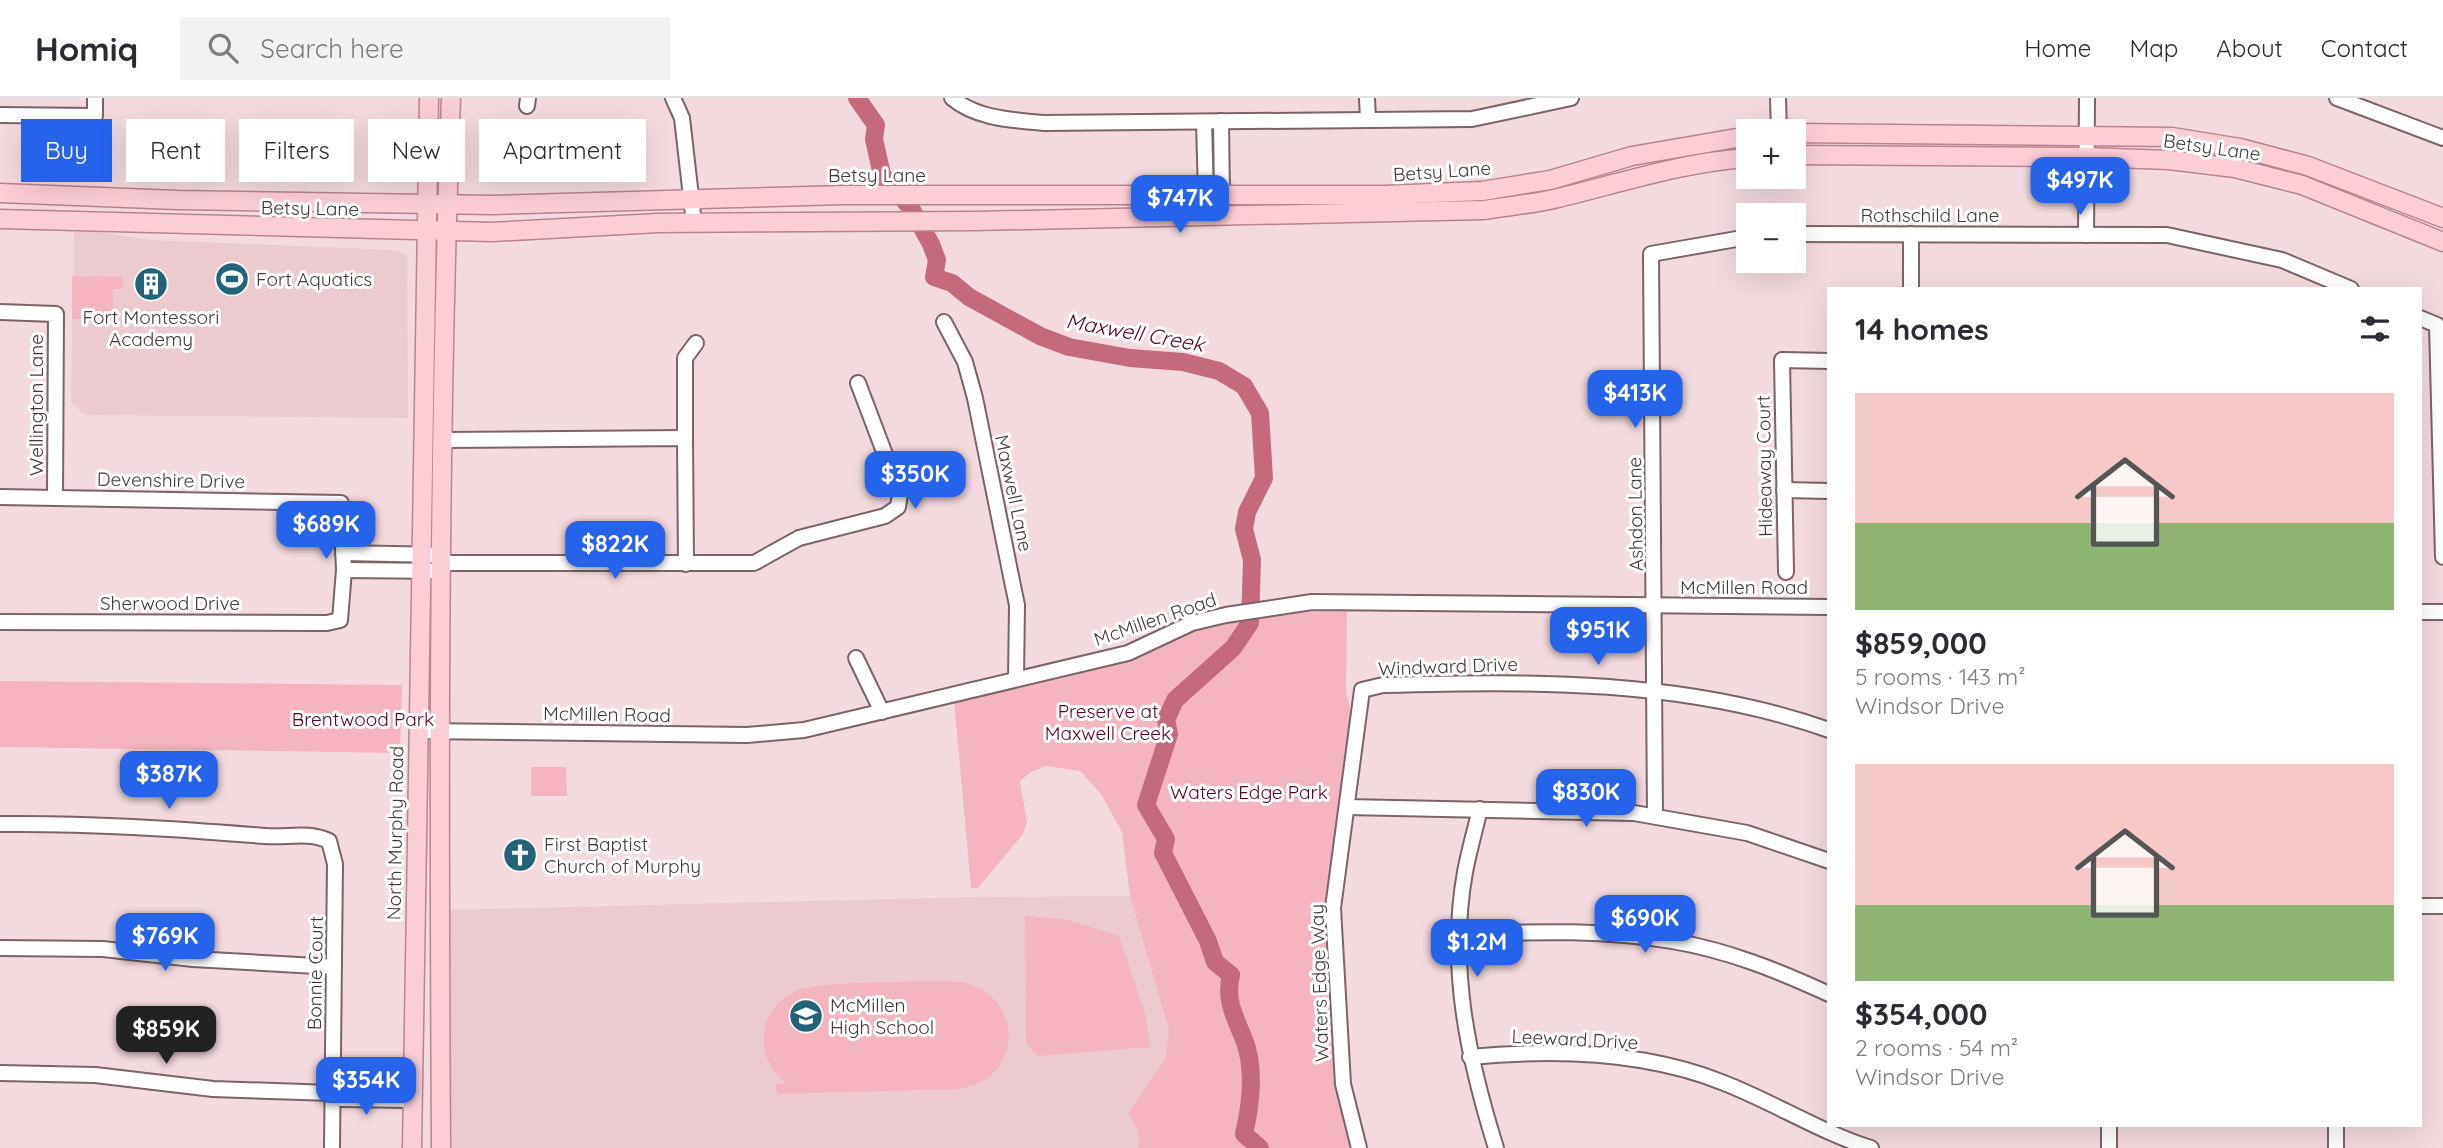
<!DOCTYPE html>
<html lang="en">
<head>
<meta charset="utf-8">
<style>
	body { margin:0; font-family:Quicksand,sans-serif; background:#f2f2f3; color:#2b2b33; height:100vh; display:flex; flex-direction:column; font-size:26px; white-space:nowrap }
	* { box-sizing:border-box; margin:0 }
	p { font-size:23px; color:#7c7c81 }
	.icon { flex:none; width:38px; height:38px; fill:none; stroke:currentColor; stroke-width:2; stroke-linecap:round; stroke-linejoin:round }
	.map { position:relative; flex:1; overflow:hidden }
	.side { position:absolute; left:1827px; top:189px; width:595px; height:840px; display:flex; flex-direction:column; background:#fff; border-radius:0px; box-shadow:0 7px 28px #0002 }
	.side>* { flex:none }
	.guide { position:absolute; left:21px; top:21px; width:665px; height:63px; display:flex; gap:14px }
	.fabs { position:absolute; left:1736px; top:21px; display:grid; gap:14px }
	.fabs a { display:grid; place-items:center; width:70px; height:70px; border-radius:0px; background:#fff; box-shadow:0 7px 28px #0002; font-size:35px }
	.price { position:absolute; translate:-50% -60px; padding:0 16px; border-radius:14px; background:#2563eb; color:#fff; font-size:23px; line-height:46px; filter:drop-shadow(0 2px 4px #0008) }
	.price::after { content:''; position:absolute; left:50%; top:42px; width:21px; height:16px; margin-left:-10px; background:inherit; clip-path:polygon(0 0,100% 0,50% 100%) }
	.price.selected { background:#222; color:#fff }
	ul { padding:0; list-style:none }
	li { display:grid; align-content:center; gap:14px; height:371px; padding:0 28px }
	li span { display:grid; place-items:center; height:217px; border-radius:0px; color:#555 }
	li>.icon { margin-inline-start:auto }
	span .icon { width:126px; height:126px; fill:#fffc; stroke-width:1 }
	li b { font-size:30px }
	h2 { display:flex; justify-content:space-between; align-items:center; height:84px; padding:0 28px; font-size:30px }
	.tag { padding:0 24px; border-radius:0px; background:#fff; box-shadow:0 7px 28px #0002; font-size:24px; line-height:63px }
	.tag.selected { background:#2563eb; color:#fff }
	header { display:flex; align-items:center; gap:42px; box-sizing:border-box; height:98px; padding:0 35px; background:#fff; border-bottom:2px solid #e1e1e2 }
	header strong { font-size:33px }
	nav { display:flex; gap:38px; margin-inline-start:auto; font-size:24px }
	.search { width:490px; height:63px; background:#f2f2f3; display:flex; align-items:center; gap:18px; box-sizing:border-box; padding:0 24px; border-radius:0px; color:#7c7c81; font-size:26px }
	.map>svg:first-child { display:block }
	.built { fill:#ebcbd0 }
	.green { fill:#f5b5c0 }
	.lines { fill:none; stroke-linecap:round; stroke-linejoin:round }
	.river { stroke:#c5697c; stroke-width:18 }
	.minor-casing { stroke:#7a6468; stroke-width:18 }
	.major-casing { stroke:#b8858e; stroke-width:21 }
	.minor { stroke:#fff; stroke-width:14 }
	.major { stroke:#fbced6; stroke-width:18 }
	.labels { text-anchor:middle; stroke-width:6; stroke-linejoin:round; paint-order:stroke }
	.street-label { font-size:19px; fill:#42383a; stroke:#fff }
	.poi-label { font-size:19px; fill:#42383a; stroke:#fff; text-anchor:start }
	.park-label { font-size:19px; fill:#580021; stroke:#fff }
	.water-label { font-size:21px; font-style:italic; fill:#560020; stroke:#fff }
</style>
</head>
<body>
<header>
<strong>Homiq</strong>
<div class="search"><svg class="icon" aria-label="search" viewBox="0 0 24 24"><circle cx="10" cy="10" r="6"/><path d="M15 15l6 6"/></svg>Search here</div>
<nav><a>Home</a><a>Map</a><a>About</a><a>Contact</a></nav>
</header>
<div class="map">
<svg width="2443" height="1050" viewBox="0 0 2443 1050">
	<rect width="100%" height="100%" fill="#f3dade"/>
	<g class="built">
		<polygon points="74,130 150,142 396,152 407,158 408,320 85,317 71,304"/>
		<polygon points="1130,798 1169,933 1165,961 1129,1015 1138,1033 1139,1050 445,1050 444,812 972,799"/>
	</g>
	<g class="green">
		<polygon points="72,178 123,179 123,191 113,191 113,222 72,221"/>
		<polygon points="1347,513 1346,594 1350,610 1350,653 1330,774 1325,867 1333,960 1355,1050 1139,1050 1138,1033 1128,1015 1165,961 1169,933 1130,798 1122,734 1101,696 1080,673 1046,668 1031,674 1020,683 1027,724 1023,736 978,790 971,790 954,602 1124,563 1190,534 1224,523 1287,515"/>
		<polygon points="0,583 402,587 400,655 0,649"/>
		<polygon points="531,669 566,669 567,698 531,698"/>
		<polygon points="1025,818 1068,822 1119,838 1146,919 1150,949 1038,958 1026,945"/>
		<path d="M962,884C1027,899 1023,983 957,991L777,996L776,986H786C771,972 761,955 764,934C767,916 779,900 796,893C817,883 934,883 962,884Z"/>
	</g>
	<g class="lines">
		<path class="river" d="M857,0L876,27L874,41L882,77L911,110L931,146L937,162L934,179L952,185L969,199L1040,238L1069,249L1130,260L1183,264L1219,273L1244,288L1260,315L1264,380L1247,414L1244,431L1252,462L1250,525L1233,550L1175,602L1166,622L1169,636L1146,707L1166,741L1163,755L1208,843L1215,864L1231,877C1225,901 1234,917 1243,939C1256,969 1251,1006 1244,1036L1260,1050"/>
		<g class="minor-casing">
			<g id="minor">
				<polyline points="673,0 682,20 694,125"/>
				<path d="M952,0C977,21 1013,22 1044,25L1472,21L1571,0"/>
				<polyline points="1367,0 1368,22"/>
				<polyline points="1778,0 1779,33"/>
				<polyline points="2337,0 2443,40"/>
				<polyline points="527,8 528,0"/>
				<polyline points="0,17 95,18 95,0"/>
				<polyline points="1204,24 1206,98 1209,106"/>
				<polyline points="1214,117 1222,98 1221,23"/>
				<polyline points="1794,136 2167,137 2282,162 2351,191"/>
				<polyline points="1911,136 1911,191"/>
				<polyline points="2086,137 2087,0"/>
				<polyline points="0,214 56,216 55,398"/>
				<polyline points="2420,220 2437,227 2443,459"/>
				<polyline points="944,224 965,264 975,300 1012,483 1017,507 1016,581"/>
				<polyline points="685,340 685,260 696,245"/>
				<polyline points="444,342 685,340 686,466"/>
				<polyline points="1784,392 1829,393"/>
				<polyline points="0,399 341,405 344,472 340,522 327,525 0,524"/>
				<polyline points="343,455 442,457"/>
				<polyline points="442,465 754,465 799,440 885,418 898,409 900,396 858,285"/>
				<polyline points="344,472 442,473"/>
				<polyline points="1786,474 1782,262 1829,263"/>
				<polyline points="2420,514 2443,514"/>
				<polyline points="856,560 882,614"/>
				<polyline points="418,633 747,637 804,632 1128,555 1192,525 1226,517 1312,504 1829,509"/>
				<polyline points="1347,709 1634,715 1747,735 1829,763"/>
				<path d="M1480,711C1475,732 1469,753 1465,774C1448,869 1468,960 1496,1050"/>
				<polyline points="1655,718 1651,156 1748,139"/>
				<path d="M0,726C89,725 177,731 265,738C287,740 308,733 329,743L335,766L332,1050"/>
				<polyline points="2420,808 2443,808"/>
				<path d="M1459,836C1530,834 1602,831 1672,843C1727,852 1779,873 1829,896"/>
				<polyline points="0,850 103,851 193,861 334,869"/>
				<path d="M1470,959C1553,951 1645,953 1724,985C1773,1004 1822,1035 1871,1050"/>
				<polyline points="0,975 95,977 213,991 332,995 342,1001 412,1002"/>
				<polyline points="332,995 342,985 412,986"/>
				<path d="M1359,1050L1343,986L1333,810L1362,592L1383,587C1533,583 1685,581 1829,632"/>
				<polyline points="2109,1050 2109,1027"/>
				<polyline points="2336,1050 2336,1027"/>
			</g>
		</g>
		<g class="major-casing">
			<g id="major">
				<polyline points="1794,35 2172,39 2240,50 2308,68 2443,120"/>
				<polyline points="1794,57 2086,59 2169,62 2235,70 2302,87 2443,144"/>
				<polyline points="0,95 177,102 493,107 844,97 1385,97 1482,93 1550,82 1632,58 1748,38"/>
				<path d="M0,121L492,134L658,125L976,123L1484,112C1508,108 1534,106 1558,100C1621,85 1683,64 1748,60"/>
				<polyline points="412,1050 429,0"/>
				<path d="M441,1050C439,700 438,350 451,0"/>
			</g>
		</g>
		<use href="#minor" class="minor"/>
		<use href="#major" class="major"/>
	</g>
	<defs>
		<g id="stadium-disc" transform="scale(1.75)"><circle r="9.5" fill="#216477" stroke="#fff"/><path d="M0-5a6.5 5 0 1 0 0 10a6.5 5 0 1 0 0-10ZM-3.5-1.8h7v3.6h-7Z" fill="#fff"/></g>
		<g id="building-disc" transform="scale(1.75)"><circle r="9.5" fill="#216477" stroke="#fff"/><path d="M-4-6H4V6H1V3H-1V6H-4ZM-2.5-4.3h1.7v1.8h-1.7ZM.8-4.3h1.7v1.8H.8ZM-2.5-1h1.7V.8h-1.7ZM.8-1h1.7V.8H.8Z" fill="#fff"/></g>
		<g id="church-disc" transform="scale(1.75)"><circle r="9.5" fill="#216477" stroke="#fff"/><path d="M-1.2-6h2.4v3.5h3.3v2.4h-3.3V6h-2.4V-.1h-3.3v-2.4h3.3Z" fill="#fff"/></g>
		<g id="school-disc" transform="scale(1.75)"><circle r="9.5" fill="#216477" stroke="#fff"/><path d="M0-5L7-2L0 1L-7-2ZM-4 1L0 2.5L4 1V4Q0 6-4 4Z" fill="#fff"/></g>
	</defs>
	<g fill-rule="evenodd">
		<use href="#stadium-disc" x="232" y="181"/>
		<use href="#building-disc" x="151" y="186"/>
		<use href="#church-disc" x="520" y="757"/>
		<use href="#school-disc" x="806" y="918"/>
	</g>
	<g class="labels">
		<g class="street-label">
			<text transform="translate(2212 49) rotate(8)" y="7">Betsy Lane</text>
			<text transform="translate(1442 73) rotate(-4)" y="7">Betsy Lane</text>
			<text x="877" y="84">Betsy Lane</text>
			<text transform="translate(310 110) rotate(1)" y="7">Betsy Lane</text>
			<text x="1930" y="124">Rothschild Lane</text>
			<text transform="translate(36 307) rotate(-90)" y="7">Wellington Lane</text>
			<text transform="translate(1764 368) rotate(-91)" y="7">Hideaway Court</text>
			<text transform="translate(171 382) rotate(1)" y="7">Devenshire Drive</text>
			<text transform="translate(1014 395) rotate(78)" y="7">Maxwell Lane</text>
			<text transform="translate(1635 416) rotate(-91)" y="7">Ashdon Lane</text>
			<text x="1744" y="496">McMillen Road</text>
			<text x="170" y="512">Sherwood Drive</text>
			<text transform="translate(1155 521) rotate(-19)" y="7">McMillen Road</text>
			<text transform="translate(1448 568) rotate(-2)" y="7">Windward Drive</text>
			<text transform="translate(607 616) rotate(1)" y="7">McMillen Road</text>
			<text transform="translate(395 735) rotate(-89)" y="7">North Murphy Road</text>
			<text transform="translate(315 875) rotate(-89)" y="7">Bonnie Court</text>
			<text transform="translate(1319 885) rotate(-92)" y="7">Waters Edge Way</text>
			<text transform="translate(1575 941) rotate(3)" y="7">Leeward Drive</text>
		</g>
		<g class="poi-label">
			<text x="256" y="188">Fort Aquatics</text>
			<text x="151" y="226" text-anchor="middle">Fort Montessori<tspan x="151" dy="22">Academy</tspan></text>
			<text x="544" y="753">First Baptist<tspan x="544" dy="22">Church of Murphy</tspan></text>
			<text x="830" y="914">McMillen<tspan x="830" dy="22">High School</tspan></text>
		</g>
		<g class="park-label">
			<text x="1108" y="620">Preserve at<tspan x="1108" dy="22">Maxwell Creek</tspan></text>
			<text x="363" y="628">Brentwood Park</text>
			<text x="1249" y="701">Waters Edge Park</text>
		</g>
		<g class="water-label">
			<text transform="translate(1135 235) rotate(10)" y="7">Maxwell Creek</text>
		</g>
	</g>
</svg>
<div class="fabs">
<a>+</a>
<a>−</a>
</div>
<b class="price" style="left:2080px;top:119px">$497K</b>
<b class="price" style="left:1180px;top:137px">$747K</b>
<b class="price" style="left:1635px;top:332px">$413K</b>
<b class="price" style="left:915px;top:413px">$350K</b>
<b class="price" style="left:326px;top:463px">$689K</b>
<b class="price" style="left:615px;top:483px">$822K</b>
<b class="price" style="left:1598px;top:569px">$951K</b>
<b class="price" style="left:169px;top:713px">$387K</b>
<b class="price" style="left:1586px;top:731px">$830K</b>
<b class="price" style="left:1645px;top:857px">$690K</b>
<b class="price" style="left:165px;top:875px">$769K</b>
<b class="price" style="left:1477px;top:881px">$1.2M</b>
<b class="price selected" style="left:166px;top:968px">$859K</b>
<b class="price" style="left:366px;top:1019px">$354K</b>
<div class="guide">
<a class="tag selected">Buy</a>
<a class="tag">Rent</a>
<a class="tag">Filters</a>
<a class="tag">New</a>
<a class="tag">Apartment</a>
</div>
<section class="side">
<h2>14 homes<svg class="icon" aria-label="filters" viewBox="0 0 24 24"><path d="M4 7h16M4 17h16"/><circle cx="9" cy="7" r="2"/><circle cx="15" cy="17" r="2"/></svg></h2>
<ul>
<li><span style="background:linear-gradient(#f6c9c9 60%,#8fb573 0)"><svg class="icon" aria-label="home" viewBox="0 0 24 24"><path d="M3 11l9-7 9 7M6 9v11h12V9"/></svg></span><div><b>$859,000</b><p>5 rooms · 143 m²</p><p>Windsor Drive</p></div></li>
<li><span style="background:linear-gradient(#f6c9c9 65%,#8fb573 0)"><svg class="icon" aria-label="home" viewBox="0 0 24 24"><path d="M3 11l9-7 9 7M6 9v11h12V9"/></svg></span><div><b>$354,000</b><p>2 rooms · 54 m²</p><p>Windsor Drive</p></div></li>
</ul>
</section>
</div>
</body>
</html>
